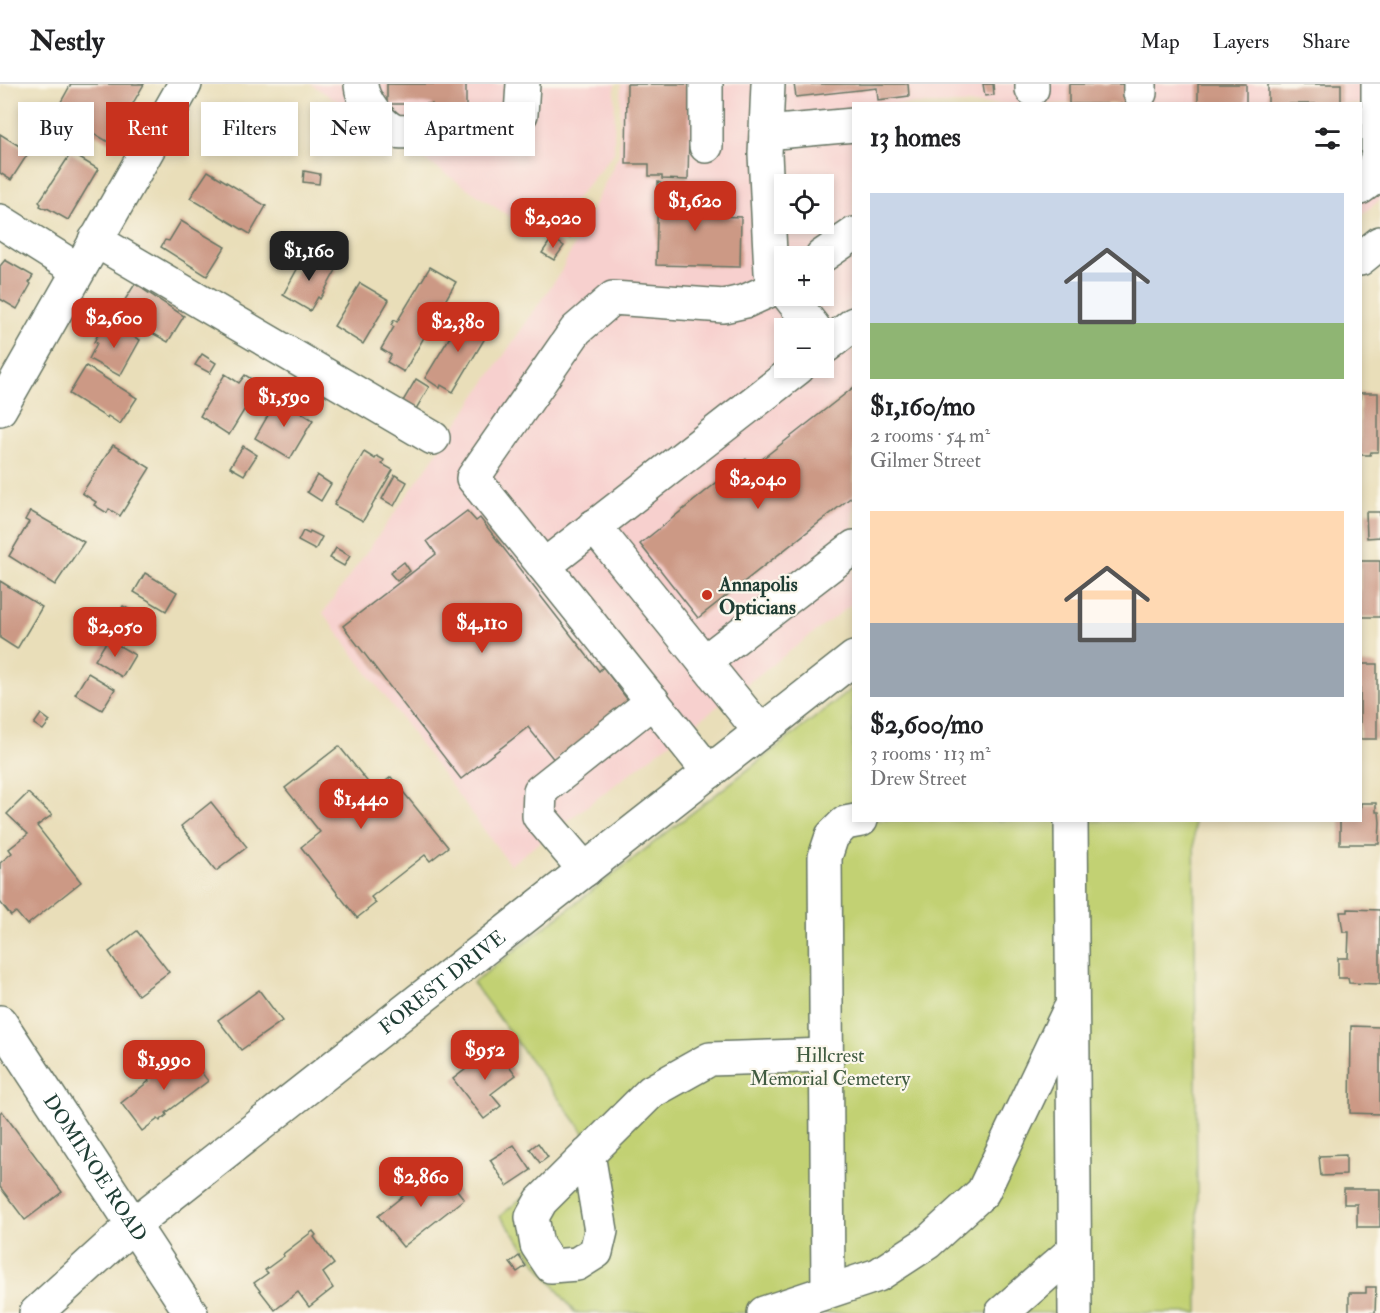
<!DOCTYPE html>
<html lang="en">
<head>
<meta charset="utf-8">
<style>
	body { margin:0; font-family:"IM FELL Double Pica",serif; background:#f6f6f6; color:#202124; height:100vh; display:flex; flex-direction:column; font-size:22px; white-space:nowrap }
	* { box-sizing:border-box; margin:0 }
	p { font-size:20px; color:#757577 }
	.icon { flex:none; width:33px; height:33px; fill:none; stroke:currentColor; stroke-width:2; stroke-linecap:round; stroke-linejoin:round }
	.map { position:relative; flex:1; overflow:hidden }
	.drawer { position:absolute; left:852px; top:18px; width:510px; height:720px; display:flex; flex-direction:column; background:#fff; border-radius:0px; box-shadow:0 3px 9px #0003 }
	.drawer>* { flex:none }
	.top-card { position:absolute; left:18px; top:18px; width:570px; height:54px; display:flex; gap:12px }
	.tools { position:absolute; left:774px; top:90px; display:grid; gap:12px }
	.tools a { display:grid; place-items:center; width:60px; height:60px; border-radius:0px; background:#fff; box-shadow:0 3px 9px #0003; font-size:30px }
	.price { position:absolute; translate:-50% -51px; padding:0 14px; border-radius:12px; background:#c8321e; color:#fff; font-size:20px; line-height:39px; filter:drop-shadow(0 2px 3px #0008) }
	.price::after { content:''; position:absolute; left:50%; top:36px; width:18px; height:14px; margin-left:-9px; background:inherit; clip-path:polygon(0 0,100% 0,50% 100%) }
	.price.selected { background:#222; color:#fff }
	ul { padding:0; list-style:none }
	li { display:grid; align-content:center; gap:12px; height:318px; padding:0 18px }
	li span { display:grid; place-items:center; height:186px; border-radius:0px; color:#555 }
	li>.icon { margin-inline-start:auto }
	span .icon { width:108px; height:108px; fill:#fffc; stroke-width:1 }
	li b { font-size:26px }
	h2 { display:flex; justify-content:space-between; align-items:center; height:72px; padding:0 18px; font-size:26px }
	.chip { padding:0 21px; border-radius:0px; background:#fff; box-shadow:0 3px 9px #0003; font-size:21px; line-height:54px }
	.chip.selected { background:#c8321e; color:#fff }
	header { display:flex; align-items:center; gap:36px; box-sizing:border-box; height:84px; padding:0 30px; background:#fff; border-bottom:2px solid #e0e0e0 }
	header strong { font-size:28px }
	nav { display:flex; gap:33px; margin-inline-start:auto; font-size:21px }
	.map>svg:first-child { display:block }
	.built { fill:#f7d0ce; fill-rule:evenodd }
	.green { fill:#c2d173; stroke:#708754; stroke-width:1.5 }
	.building { fill:#cc9985 }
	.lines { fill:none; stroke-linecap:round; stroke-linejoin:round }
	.minor-casing { stroke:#667563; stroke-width:36 }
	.minor { stroke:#fff; stroke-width:33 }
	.poi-dot { fill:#c8321e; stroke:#fbf7ec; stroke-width:2 }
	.labels { text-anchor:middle; stroke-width:4.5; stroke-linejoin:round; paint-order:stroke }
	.poi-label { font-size:20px; font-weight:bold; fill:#1f3d34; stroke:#fbf7ec; text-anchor:start }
	.street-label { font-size:20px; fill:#1f3d34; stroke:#fbf7ec }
	.park-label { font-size:20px; fill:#405b41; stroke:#fbf7ec }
</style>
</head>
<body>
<header>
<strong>Nestly</strong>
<nav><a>Map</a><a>Layers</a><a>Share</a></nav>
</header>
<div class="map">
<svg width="1380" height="1229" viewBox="0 0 1380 1229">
	<rect width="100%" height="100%" fill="#fbf7ec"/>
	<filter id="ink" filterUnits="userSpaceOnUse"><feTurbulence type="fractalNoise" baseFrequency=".0167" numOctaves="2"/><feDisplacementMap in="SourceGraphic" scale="12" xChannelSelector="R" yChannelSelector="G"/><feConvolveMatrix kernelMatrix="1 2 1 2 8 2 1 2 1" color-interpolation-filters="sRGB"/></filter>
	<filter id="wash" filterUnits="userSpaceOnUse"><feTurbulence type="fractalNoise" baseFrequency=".008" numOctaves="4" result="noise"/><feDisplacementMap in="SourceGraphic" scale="24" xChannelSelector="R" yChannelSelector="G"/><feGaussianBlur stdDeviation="1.35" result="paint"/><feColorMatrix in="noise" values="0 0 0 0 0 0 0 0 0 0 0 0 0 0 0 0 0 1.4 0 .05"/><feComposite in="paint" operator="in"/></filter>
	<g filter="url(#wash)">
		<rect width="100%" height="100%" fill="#e9deb9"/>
		<g class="built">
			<polygon points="311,0 615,0 614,69 543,155"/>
			<path d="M621,0H1380V116L1361,131L1360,20H854L853,519L510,781L323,529L430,379L560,189L619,71ZM784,100H824V140H784ZM784,172H824V212H784ZM784,244H824V284H784Z"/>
		</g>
		<polygon class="green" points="853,604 854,736 1194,737 1198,1229 575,1229 500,1132 591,1058 473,899"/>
		<g id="blocks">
			<g class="building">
				<polygon points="71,0 144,0 110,59 56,27"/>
				<polygon points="387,0 466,0 466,33 432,33 432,20 387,20"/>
				<polygon points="627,0 690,0 688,96 662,95 662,92 649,92 649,80 626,80"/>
				<polygon points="794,0 908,0 909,12 878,16 877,4 796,13"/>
				<polygon points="983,0 993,0 994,11 985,12"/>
				<rect x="1069" y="0" width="63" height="20"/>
				<rect x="1198" y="0" width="48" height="20"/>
				<rect x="1268" y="0" width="73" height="20"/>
				<polygon points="232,26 279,26 280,63 242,63 242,46 232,47"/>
				<polygon points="317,39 333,39 334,63 318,63"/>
				<polygon points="0,50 29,68 11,96 0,89"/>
				<polygon points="71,69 98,85 68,136 47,124 46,125 40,122 41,120 39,118"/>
				<polygon points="208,87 266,122 250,150 190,114"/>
				<polygon points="304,87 320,90 319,100 303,98"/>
				<polygon points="658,98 719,123 719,132 741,133 740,183 656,181"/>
				<polygon points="565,135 577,142 570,153 558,145"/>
				<polygon points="181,137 225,163 207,192 161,163 165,156 169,157"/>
				<polygon points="552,154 564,162 554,176 542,169"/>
				<polygon points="306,169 336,186 320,215 318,213 310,227 283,211"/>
				<polygon points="5,176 33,192 29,198 31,200 17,225 0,215 0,182"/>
				<polygon points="430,183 456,198 404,288 387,278 391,271 381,265 394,243 391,241 394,236 397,238"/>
				<polygon points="140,199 146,202 144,206 184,232 168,258 117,229 120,225 116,222 119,217 123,219 135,200 138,202"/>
				<polygon points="360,199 389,216 363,260 334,242"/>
				<polygon points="465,228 491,244 453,308 441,301 440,304 425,294"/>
				<polygon points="109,240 140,256 120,292 89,275 97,259 94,258 103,241 108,244"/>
				<polygon points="202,270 216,279 210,289 195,281"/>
				<polygon points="86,282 137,314 120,340 108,332 107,334 69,310"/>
				<polygon points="225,290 239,299 245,291 260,300 229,351 200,332"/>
				<polygon points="416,295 429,303 416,325 403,317"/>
				<polygon points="854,303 854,411 698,534 640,460 746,375 752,383"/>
				<polygon points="1360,309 1378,309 1378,368 1371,368 1370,371 1360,371"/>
				<polygon points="288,313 300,320 296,325 313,336 290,375 255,354 278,314 285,318"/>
				<polygon points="113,361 150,384 120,432 109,425 107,429 94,421 96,418 82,409"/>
				<polygon points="243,362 257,371 244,391 230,383"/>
				<polygon points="364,368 375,375 377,372 384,376 382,380 393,386 363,437 334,421"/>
				<polygon points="317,391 331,400 321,417 307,408"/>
				<polygon points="395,391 407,398 394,422 382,415"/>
				<polygon points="30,427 84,458 55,501 9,472 29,438 25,436"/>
				<polygon points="467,427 476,437 480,434 599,587 603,583 630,619 555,677 528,643 461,695 343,542 436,470 427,457"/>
				<polygon points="1366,428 1380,428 1380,453 1367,454"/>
				<polygon points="303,447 309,450 310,447 322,453 315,466 298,457"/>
				<polygon points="336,464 350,472 344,482 330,474"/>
				<rect x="1360" y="477" width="20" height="56"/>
				<polygon points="404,478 410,487 397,497 390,489"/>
				<polygon points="145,489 177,508 166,527 134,508"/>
				<polygon points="0,497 42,523 17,565 0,554"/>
				<polygon points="123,522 155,540 144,559 112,541"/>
				<polygon points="108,555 135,571 122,593 95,576"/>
				<rect x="1360" y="580" width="17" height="75"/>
				<polygon points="88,589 115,605 102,626 75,610"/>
				<polygon points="41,630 50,637 43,646 34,640"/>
				<polygon points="339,662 374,706 391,693 448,763 430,777 425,771 371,813 376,819 357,834 301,763 320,748 285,704"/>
				<polygon points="28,709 52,731 37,742 81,798 27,841 16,828 11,832 0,818 0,779 12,769 9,765 28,750 7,730"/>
				<polygon points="211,718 247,763 216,787 181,742"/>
				<polygon points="1361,719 1376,719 1376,728 1379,728 1380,738 1379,760 1340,760 1340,736 1360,736"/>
				<polygon points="1348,825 1380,826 1380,900 1349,899 1348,894 1338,894 1338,874 1348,874 1349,848 1343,848 1340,828 1348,828"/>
				<polygon points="137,847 169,888 138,911 109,868"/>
				<polygon points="259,906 282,937 241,966 218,936"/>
				<polygon points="1351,942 1380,943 1380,1030 1350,1029"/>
				<polygon points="495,963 516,991 491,1010 501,1022 484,1035 453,995"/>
				<polygon points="187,969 208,997 166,1029 167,1031 162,1035 160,1037 158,1035 142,1047 121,1019 149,997 145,991 166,975 171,981"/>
				<polygon points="2,1027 62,1108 25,1136 0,1103 0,1029"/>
				<polygon points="538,1059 548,1073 540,1079 530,1065"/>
				<polygon points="514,1061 531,1086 507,1102 490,1076"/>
				<polygon points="1346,1071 1346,1091 1321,1092 1319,1072"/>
				<polygon points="441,1086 464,1115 403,1163 378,1132 408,1108 410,1109"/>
				<polygon points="1344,1105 1380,1105 1380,1143 1357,1143 1357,1120 1344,1120"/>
				<polygon points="313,1147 316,1151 314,1153 334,1180 323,1189 333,1204 309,1223 298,1208 275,1226 254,1199 268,1189 265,1186 284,1172 283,1170"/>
				<polygon points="519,1172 526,1182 517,1188 510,1179"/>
				<polygon points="1366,1203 1376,1203 1375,1229 1349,1229 1349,1209 1366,1209"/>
			</g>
		</g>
	</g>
	<g filter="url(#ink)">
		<use href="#blocks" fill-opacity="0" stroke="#667563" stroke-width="1.5"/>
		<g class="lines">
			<g class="minor-casing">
				<g id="minor">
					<path d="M361,0C361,15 381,42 395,47C403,49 415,47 423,47C458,48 493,53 521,30L523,0"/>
					<polyline points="768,0 765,70 771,188 784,206"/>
					<polyline points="1032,0 1032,5"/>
					<polyline points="1140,9 1140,0"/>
					<polyline points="766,49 854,41"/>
					<polyline points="706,62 706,0"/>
					<polyline points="1360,104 1371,96 1378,69 1378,0"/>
					<polyline points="0,137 78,186"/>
					<polyline points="95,156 433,354"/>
					<polyline points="822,172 854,150"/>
					<polyline points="1360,175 1380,159"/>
					<polyline points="789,212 814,244"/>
					<polyline points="826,262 854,240"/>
					<polyline points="0,325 185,0"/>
					<polyline points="594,442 760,647"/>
					<polyline points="544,482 473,394 576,246 613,214 724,222 746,217 784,200"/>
					<polyline points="704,578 854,463"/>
					<polyline points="709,688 544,482 798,284"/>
					<polyline points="1071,736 1075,1229"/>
					<polyline points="585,786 539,732 540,707 653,617"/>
					<path id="s1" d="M0,938L191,1229"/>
					<polyline points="588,1070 601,1147 596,1168 577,1180 551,1182 537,1161 532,1133 541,1117 651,1008 710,975 826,971"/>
					<polyline points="828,1206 825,773 832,752 845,739 861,736"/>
					<path id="s2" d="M36,1229L134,1140L854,574"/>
					<polyline points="764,1229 878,1191 927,1159 983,1108 1069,927"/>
					<polyline points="1002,1229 1074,1166"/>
				</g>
			</g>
			<use href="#minor" class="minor"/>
		</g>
	</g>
	<circle class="poi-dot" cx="707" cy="511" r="6"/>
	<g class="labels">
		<g class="poi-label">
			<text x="719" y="507">Annapolis<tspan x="719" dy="23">Opticians</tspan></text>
		</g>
		<g class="street-label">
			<text dy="7" stroke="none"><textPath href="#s2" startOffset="524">FOREST DRIVE</textPath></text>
			<text dy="7" stroke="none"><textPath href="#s1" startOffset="174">DOMINOE ROAD</textPath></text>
		</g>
		<g class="park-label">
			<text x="830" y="978">Hillcrest<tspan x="830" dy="23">Memorial Cemetery</tspan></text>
		</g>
	</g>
</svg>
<div class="tools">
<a><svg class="icon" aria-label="locate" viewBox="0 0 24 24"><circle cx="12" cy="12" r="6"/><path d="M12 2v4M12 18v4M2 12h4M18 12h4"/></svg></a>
<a>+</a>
<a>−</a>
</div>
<b class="price" style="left:695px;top:148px">$1,620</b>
<b class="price" style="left:553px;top:165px">$2,020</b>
<b class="price selected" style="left:309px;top:198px">$1,160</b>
<b class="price" style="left:114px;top:265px">$2,600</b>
<b class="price" style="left:458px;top:269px">$2,380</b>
<b class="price" style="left:284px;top:344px">$1,590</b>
<b class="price" style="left:758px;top:426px">$2,040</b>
<b class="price" style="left:482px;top:570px">$4,110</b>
<b class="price" style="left:115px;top:574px">$2,050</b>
<b class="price" style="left:361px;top:746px">$1,440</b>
<b class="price" style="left:485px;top:997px">$952</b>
<b class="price" style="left:164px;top:1007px">$1,990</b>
<b class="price" style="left:421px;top:1124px">$2,860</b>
<div class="top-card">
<a class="chip">Buy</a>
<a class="chip selected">Rent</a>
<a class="chip">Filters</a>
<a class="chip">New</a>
<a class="chip">Apartment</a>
</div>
<section class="drawer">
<h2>13 homes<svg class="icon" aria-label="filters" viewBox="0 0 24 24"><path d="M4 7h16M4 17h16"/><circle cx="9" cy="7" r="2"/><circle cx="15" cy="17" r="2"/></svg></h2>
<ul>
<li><span style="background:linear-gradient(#c9d6e8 70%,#8fb573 0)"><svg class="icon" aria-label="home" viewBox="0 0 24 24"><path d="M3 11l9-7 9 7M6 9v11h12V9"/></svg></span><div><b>$1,160/mo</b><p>2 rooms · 54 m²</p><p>Gilmer Street</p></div></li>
<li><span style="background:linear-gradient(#ffd9b3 60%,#9aa5b1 0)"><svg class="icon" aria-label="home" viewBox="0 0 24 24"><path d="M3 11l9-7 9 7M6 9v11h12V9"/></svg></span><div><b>$2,600/mo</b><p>3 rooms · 113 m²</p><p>Drew Street</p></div></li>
</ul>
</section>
</div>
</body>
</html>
